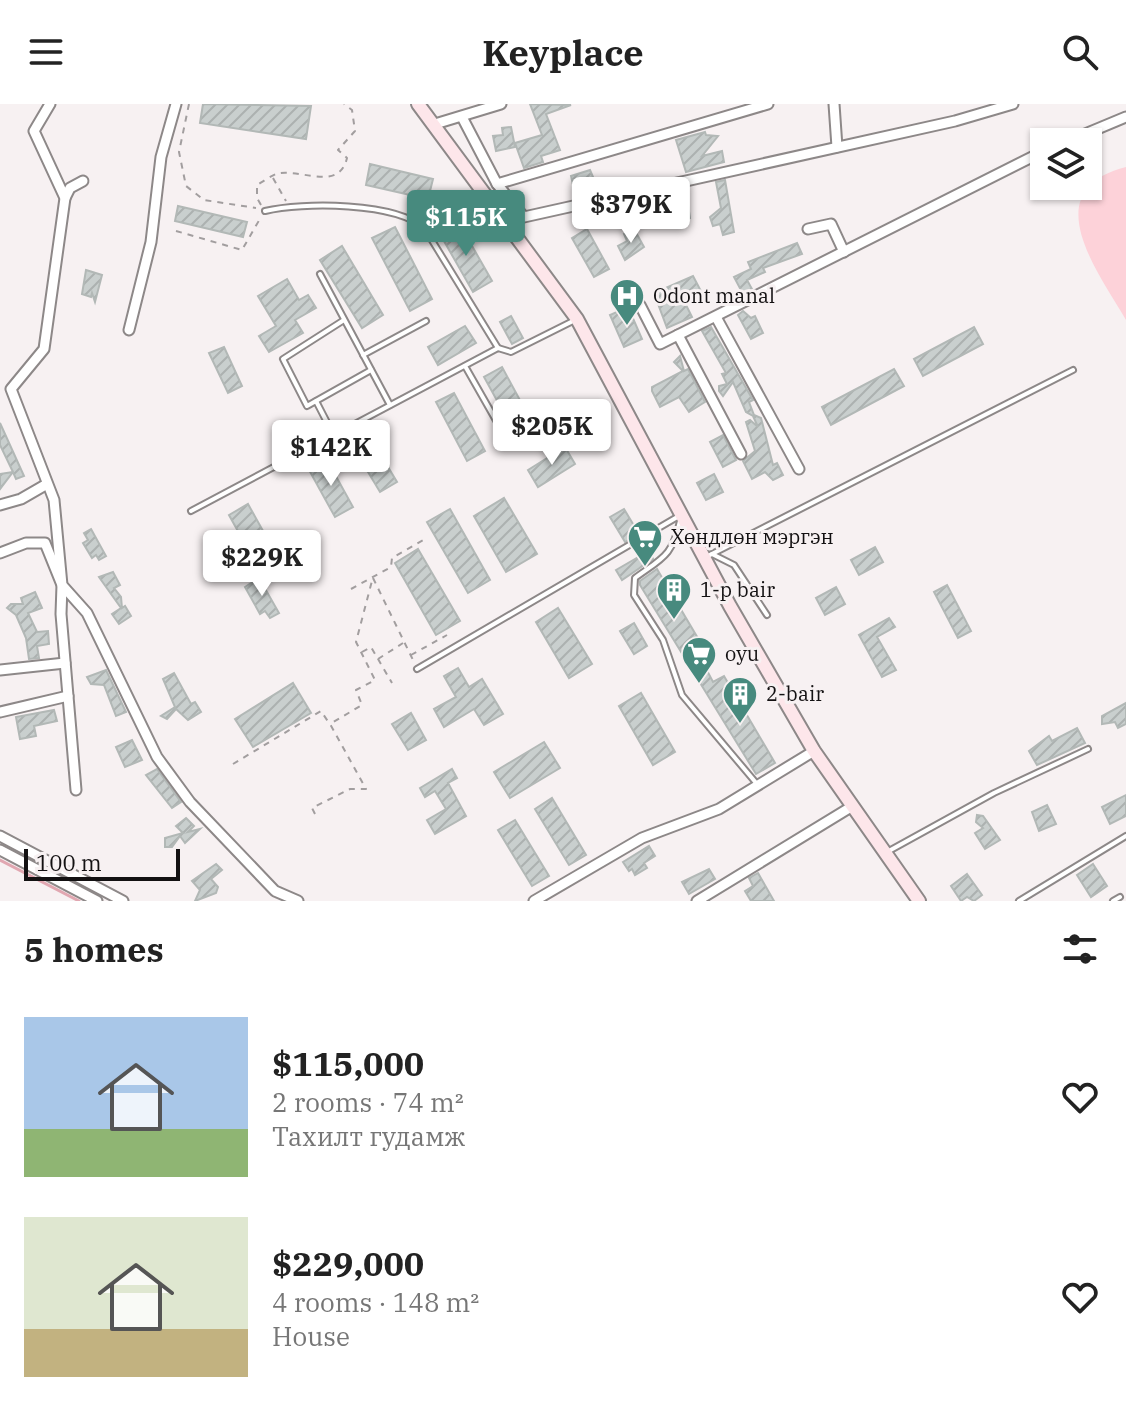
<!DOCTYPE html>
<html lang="en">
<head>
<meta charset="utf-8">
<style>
	body { margin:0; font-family:"IBM Plex Serif",serif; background:#f2f2f2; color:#222; height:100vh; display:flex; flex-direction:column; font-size:30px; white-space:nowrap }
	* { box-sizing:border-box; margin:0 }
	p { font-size:26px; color:#767676 }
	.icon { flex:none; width:44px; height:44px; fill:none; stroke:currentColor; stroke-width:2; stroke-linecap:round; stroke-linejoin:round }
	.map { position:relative; height:797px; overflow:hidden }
	.panel { display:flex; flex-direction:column; background:#fff; flex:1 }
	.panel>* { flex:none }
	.buttons { position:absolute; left:1030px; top:24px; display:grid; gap:16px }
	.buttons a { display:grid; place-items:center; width:72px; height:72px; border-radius:0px; background:#fff; box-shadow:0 2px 6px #0004; font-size:40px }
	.scale { position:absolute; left:24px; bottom:20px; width:156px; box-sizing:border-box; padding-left:8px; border:4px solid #131112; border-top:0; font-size:22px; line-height:28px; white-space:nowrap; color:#131112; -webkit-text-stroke:6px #f7f1f2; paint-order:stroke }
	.price { position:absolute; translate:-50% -68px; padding:0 18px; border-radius:8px; background:#fff; color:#222; font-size:26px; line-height:52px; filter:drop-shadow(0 2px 4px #0008) }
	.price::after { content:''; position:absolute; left:50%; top:48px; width:24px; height:18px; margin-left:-12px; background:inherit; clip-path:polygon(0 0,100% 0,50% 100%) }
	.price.active { background:#478a7e; color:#fff }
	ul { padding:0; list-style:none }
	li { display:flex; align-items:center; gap:24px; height:200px; padding:0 24px }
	li span { display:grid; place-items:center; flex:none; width:224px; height:160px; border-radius:0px; color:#555 }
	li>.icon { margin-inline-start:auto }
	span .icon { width:96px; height:96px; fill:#fffc; stroke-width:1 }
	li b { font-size:34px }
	h2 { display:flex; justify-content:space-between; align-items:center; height:96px; padding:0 24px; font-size:34px }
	header { display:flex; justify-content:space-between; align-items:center; height:104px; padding:0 24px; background:#fff; font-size:36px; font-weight:800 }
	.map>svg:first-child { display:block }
	.pitch { fill:#fdd2d9 }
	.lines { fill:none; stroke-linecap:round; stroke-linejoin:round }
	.stream { stroke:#e1a7b1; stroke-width:3 }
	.building { fill:url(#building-hatch); stroke:#b2b8b6; stroke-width:2 }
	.lane-casing { stroke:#8d8888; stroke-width:8 }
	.street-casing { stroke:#8d8888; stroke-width:13 }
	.secondary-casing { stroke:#8d8888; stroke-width:16 }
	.path { stroke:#a29e9f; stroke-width:2; stroke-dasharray:6 6; stroke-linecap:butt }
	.lane { stroke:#fff; stroke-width:4 }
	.street { stroke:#fff; stroke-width:9 }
	.secondary { stroke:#fde6ea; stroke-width:12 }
	.labels { text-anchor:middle; stroke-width:6; stroke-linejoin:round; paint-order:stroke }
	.poi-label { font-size:20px; fill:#131112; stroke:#f7f1f2; text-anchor:start }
</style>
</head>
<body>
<header><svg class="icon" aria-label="menu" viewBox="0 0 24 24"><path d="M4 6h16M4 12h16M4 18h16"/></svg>Keyplace<svg class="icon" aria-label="search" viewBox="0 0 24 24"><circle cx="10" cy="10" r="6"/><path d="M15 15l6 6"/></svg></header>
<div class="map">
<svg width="1126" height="797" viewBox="0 0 1126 797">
	<defs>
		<pattern id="building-hatch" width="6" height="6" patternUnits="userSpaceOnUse" patternTransform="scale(2)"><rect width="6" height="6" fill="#c9cfce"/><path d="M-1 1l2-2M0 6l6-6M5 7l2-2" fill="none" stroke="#acb1b0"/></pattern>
	</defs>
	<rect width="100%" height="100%" fill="#f7f1f2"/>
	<path class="pitch" d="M1126,63V216C1099,169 1034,86 1126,63Z"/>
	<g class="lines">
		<polyline class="stream" points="0,756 79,797"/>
	</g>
	<g class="building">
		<polygon points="203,0 311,2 306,35 200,19"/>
		<polygon points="530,0 571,1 546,10 560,46 541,52 543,58 524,64 515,39 542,31"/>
		<polygon points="511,23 515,43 496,47 493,32 503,31 502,24"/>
		<polygon points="705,28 706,31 718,32 702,52 722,47 724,58 686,68 676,36"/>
		<polygon points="370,60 433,75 428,95 366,81"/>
		<polygon points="590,66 599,87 576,94 571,72"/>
		<polygon points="725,76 734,128 723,131 720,120 713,122 710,113 721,104 716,78"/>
		<polygon points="673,89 679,96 687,94 690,114 663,123 658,111 675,105 663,90"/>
		<polygon points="178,102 247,118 243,133 175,117"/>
		<polygon points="459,119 492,177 473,188 440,130"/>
		<polygon points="395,123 432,195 410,207 372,134"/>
		<polygon points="587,125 609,165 594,173 572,134"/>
		<polygon points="634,125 644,143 625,156 618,142 627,137 624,130"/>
		<polygon points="797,139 802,150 763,164 765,168 747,176 752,185 743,190 734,173 751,165 748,158"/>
		<polygon points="342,142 383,211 362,224 320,156"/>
		<polygon points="86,166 102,171 95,198 92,189 91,193 82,190"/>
		<polygon points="693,172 703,191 685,199 692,213 667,224 654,189"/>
		<polygon points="287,175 299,196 308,191 316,204 295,216 303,229 269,248 259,232 276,222 258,192"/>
		<polygon points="628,203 642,235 624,243 610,211"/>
		<polygon points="743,207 751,214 755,212 763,229 751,235 738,211"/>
		<polygon points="511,212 523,234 512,240 500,218"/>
		<polygon points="465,222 476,239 438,261 428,243"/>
		<polygon points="711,223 753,296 749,298 754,311 761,314 773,361 777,359 783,371 773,376 765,368 752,375 743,357 755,347 746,318 750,316 758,323 753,312 746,308 733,278 723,292 719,287 719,282 727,280 722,270 726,269 702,227"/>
		<polygon points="974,223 983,240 923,272 914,255"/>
		<polygon points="224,243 242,282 228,289 209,249"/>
		<polygon points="680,252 684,267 688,265 705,298 689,308 679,293 660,303 652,287 652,283 683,267 674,258"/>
		<polygon points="502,263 534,322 516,331 484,273"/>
		<polygon points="894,265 904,282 831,321 822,303"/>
		<polygon points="454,289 485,347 467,357 436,298"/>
		<polygon points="0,319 24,372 16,375 13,368 0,385 0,370 13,368 0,341"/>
		<polygon points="723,331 736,356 723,363 710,338"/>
		<polygon points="370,333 397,378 380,388 353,343"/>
		<polygon points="565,343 575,360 538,383 528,366"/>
		<polygon points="327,356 353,403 335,413 309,366"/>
		<polygon points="714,370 723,388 706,396 697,379"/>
		<polygon points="504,394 537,450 506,468 474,412"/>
		<polygon points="248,400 268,436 249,447 229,411"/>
		<polygon points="450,405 490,476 468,489 427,418"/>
		<polygon points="624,405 639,430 625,438 610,413"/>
		<polygon points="91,425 106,452 99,456 96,451 92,454 83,439 88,436 84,429"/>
		<polygon points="875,443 883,458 859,471 851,456"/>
		<polygon points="418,445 460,517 436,531 395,459"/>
		<polygon points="649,447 653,455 622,476 616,466"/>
		<polygon points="657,465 709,553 702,557 713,578 724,572 775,659 756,670 640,481 640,477"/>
		<polygon points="113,468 120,481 114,484 121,493 122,504 125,502 131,512 119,520 112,510 121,504 99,473"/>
		<polygon points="259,474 279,509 270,514 265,507 260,510 245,483"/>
		<polygon points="947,481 971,527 958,534 934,488"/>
		<polygon points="836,483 845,500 825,511 816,494"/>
		<polygon points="35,488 42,504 28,509 37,528 48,527 49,540 37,542 39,554 29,555 26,534 16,511 7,504 11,500 23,500 21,494"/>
		<polygon points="558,504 592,560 569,574 536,518"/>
		<polygon points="889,514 895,523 877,533 896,566 882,573 859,531"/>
		<polygon points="634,519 647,542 634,550 620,527"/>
		<polygon points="458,564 469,583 482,575 503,610 484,621 474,605 444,623 434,605 456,593 444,572"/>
		<polygon points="106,566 126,608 116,612 104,581 91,580 87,573"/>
		<polygon points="174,569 191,600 195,598 201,608 188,616 176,605 167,615 161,612 175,603 163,575"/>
		<polygon points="293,579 311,609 253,643 235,615"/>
		<polygon points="641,589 675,648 653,661 619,602"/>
		<polygon points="1126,599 1126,620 1118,624 1115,618 1102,620 1102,612"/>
		<polygon points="54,606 57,617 34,622 36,632 20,635 16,613"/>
		<polygon points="411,609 426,636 408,646 392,620"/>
		<polygon points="1077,624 1085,639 1037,661 1029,647 1049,632 1052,637"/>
		<polygon points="132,636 142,656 125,663 116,643"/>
		<polygon points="544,638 560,664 510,694 494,668"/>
		<polygon points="157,665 181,698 172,704 146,671"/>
		<polygon points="452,665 457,674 448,679 466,712 435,730 427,716 446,705 435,687 425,693 420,684"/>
		<polygon points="1126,691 1126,712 1110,720 1102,703"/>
		<polygon points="552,694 586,751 569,761 535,705"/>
		<polygon points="1047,701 1056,720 1039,727 1032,708"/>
		<polygon points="977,711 983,712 1000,736 985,745 975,729 983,724 976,718"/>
		<polygon points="186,714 194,722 188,728 200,725 185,739 180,732 172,743 165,743 165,734 183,729 176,722"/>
		<polygon points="515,716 549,772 532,782 498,726"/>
		<polygon points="649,742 655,752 644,759 647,764 635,771 632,765 629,767 623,758"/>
		<polygon points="216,760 222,766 211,775 218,783 216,789 195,797 200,786 192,777"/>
		<polygon points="1093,760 1107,782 1091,793 1077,771"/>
		<polygon points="709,765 715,775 689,790 682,778"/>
		<polygon points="758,769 774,797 751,797 745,787 753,782 749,774"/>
		<polygon points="967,770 982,791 974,797 967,793 961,797 951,782"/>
	</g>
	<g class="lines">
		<g class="lane-casing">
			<g id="lane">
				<path d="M265,107C302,98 397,98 425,125L498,244"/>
				<polyline points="320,170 390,301"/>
				<polyline points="344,216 283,255 307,302 371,266"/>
				<polyline points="363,251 426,217"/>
				<polyline points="465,262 506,334"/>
				<polyline points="316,297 333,330"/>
				<polyline points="191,407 498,244 511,248 575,216"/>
				<path d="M680,417C672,453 662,454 635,474L634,491L663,536L682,591L757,680"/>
				<polyline points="712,450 734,461 767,511"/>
				<polyline points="706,453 1073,266"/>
				<polyline points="417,565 679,412"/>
				<polyline points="887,748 994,689 1088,645"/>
				<polyline points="1019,797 1126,732"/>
				<polyline points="1113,797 1120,793"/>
			</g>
		</g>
		<g class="street-casing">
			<g id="street">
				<polyline points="50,0 34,27 65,94 44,245 11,285 54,396 62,481 87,509 157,653 190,698 275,787 298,797"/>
				<polyline points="834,0 837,43"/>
				<polyline points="462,13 497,80 524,113 955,17 1013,0"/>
				<polyline points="435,20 501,0"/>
				<polyline points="1066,38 1126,13"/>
				<polyline points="497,80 768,0"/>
				<polyline points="65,94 70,84 83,77"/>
				<polyline points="808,125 831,120 844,148"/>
				<polyline points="640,201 660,240 1044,47"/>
				<polyline points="716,213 799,365"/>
				<polyline points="129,226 151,138 161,53 176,0"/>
				<polyline points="678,231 741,350"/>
				<polyline points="0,401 21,395 47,380"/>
				<polyline points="0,449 26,439 45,439 62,481 61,510 76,686"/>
				<polyline points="0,566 65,559"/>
				<polyline points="0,608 68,592"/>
				<polyline points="0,732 123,797"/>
				<polyline points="0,746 97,797"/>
				<polyline points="534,797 642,734 719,705 814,647"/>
				<polyline points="697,797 851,703"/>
			</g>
		</g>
		<g class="secondary-casing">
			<polyline id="secondary" points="418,0 577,215 730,502 814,647 919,797"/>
		</g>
		<g class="path">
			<polyline points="189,0 179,48 186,82 204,96 256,104"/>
			<polyline points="273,74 286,97"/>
			<path d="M261,101L257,94V81C264,77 273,70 280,69C304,66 339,87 347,54L338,46L355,27L352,6L344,0"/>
			<polyline points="176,127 242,146 261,113"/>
			<polyline points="373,474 414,558"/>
			<polyline points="351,485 391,463 392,454 427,434"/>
			<polyline points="362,548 371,543 392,579"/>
			<polyline points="411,551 447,531"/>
			<polyline points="378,555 403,539"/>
			<polyline points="233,660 321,607 329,619"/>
			<polyline points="315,710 312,704 350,685 366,685 330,620 362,601 356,586 375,576 356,538 373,473"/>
		</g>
		<use href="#lane" class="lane"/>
		<use href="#street" class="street"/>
		<use href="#secondary" class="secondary"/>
	</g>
	<defs>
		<g id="hospital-pin" transform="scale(1.8)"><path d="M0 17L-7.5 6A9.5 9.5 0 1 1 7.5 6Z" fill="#478a7e" stroke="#f7f1f2"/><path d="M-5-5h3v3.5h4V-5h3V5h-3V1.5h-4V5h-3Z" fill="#fff"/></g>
		<g id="supermarket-pin" transform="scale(1.8)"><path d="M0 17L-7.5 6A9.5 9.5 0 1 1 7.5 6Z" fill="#478a7e" stroke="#f7f1f2"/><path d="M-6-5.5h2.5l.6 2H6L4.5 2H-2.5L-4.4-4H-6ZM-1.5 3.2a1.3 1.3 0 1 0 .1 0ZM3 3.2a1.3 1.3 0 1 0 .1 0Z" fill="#fff"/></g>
		<g id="building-pin" transform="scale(1.8)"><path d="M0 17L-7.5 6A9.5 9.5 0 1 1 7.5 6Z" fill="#478a7e" stroke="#f7f1f2"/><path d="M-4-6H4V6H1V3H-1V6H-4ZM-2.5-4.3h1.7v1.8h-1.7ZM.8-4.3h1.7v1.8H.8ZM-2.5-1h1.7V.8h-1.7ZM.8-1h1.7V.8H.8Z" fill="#fff"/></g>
	</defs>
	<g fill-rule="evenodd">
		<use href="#hospital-pin" x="627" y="192"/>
		<use href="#supermarket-pin" x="645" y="433"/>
		<use href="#building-pin" x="674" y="486"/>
		<use href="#supermarket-pin" x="699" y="550"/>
		<use href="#building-pin" x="740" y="590"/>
	</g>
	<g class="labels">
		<g class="poi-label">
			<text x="653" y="199">Odont manal</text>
			<text x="671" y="440">Хөндлөн мэргэн</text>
			<text x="700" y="493">1-p bair</text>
			<text x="725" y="557">oyu</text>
			<text x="766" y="597">2-bair</text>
		</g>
	</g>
</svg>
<div class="buttons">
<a><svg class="icon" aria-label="layers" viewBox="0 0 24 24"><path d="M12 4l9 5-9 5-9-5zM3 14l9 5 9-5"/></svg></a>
</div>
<div class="scale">100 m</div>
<b class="price" style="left:631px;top:141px">$379K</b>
<b class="price active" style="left:466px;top:154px">$115K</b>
<b class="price" style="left:552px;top:363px">$205K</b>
<b class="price" style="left:331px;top:384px">$142K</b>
<b class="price" style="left:262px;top:494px">$229K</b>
</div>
<section class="panel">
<h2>5 homes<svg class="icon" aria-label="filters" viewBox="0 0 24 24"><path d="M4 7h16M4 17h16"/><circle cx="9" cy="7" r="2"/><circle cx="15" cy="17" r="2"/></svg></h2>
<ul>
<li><span style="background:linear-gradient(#a9c7e8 70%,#8fb573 0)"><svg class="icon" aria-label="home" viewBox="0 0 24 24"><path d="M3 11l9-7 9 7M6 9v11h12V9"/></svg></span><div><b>$115,000</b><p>2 rooms · 74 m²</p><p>Тахилт гудамж</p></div><svg class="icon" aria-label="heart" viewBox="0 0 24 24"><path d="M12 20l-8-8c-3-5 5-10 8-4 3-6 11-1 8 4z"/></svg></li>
<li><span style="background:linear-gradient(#dfe7d0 70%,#c2b280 0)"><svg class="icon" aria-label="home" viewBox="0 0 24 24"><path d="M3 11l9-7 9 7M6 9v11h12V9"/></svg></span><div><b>$229,000</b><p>4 rooms · 148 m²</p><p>House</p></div><svg class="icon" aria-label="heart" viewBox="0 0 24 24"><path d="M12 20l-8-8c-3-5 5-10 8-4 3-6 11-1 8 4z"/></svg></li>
</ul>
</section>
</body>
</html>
